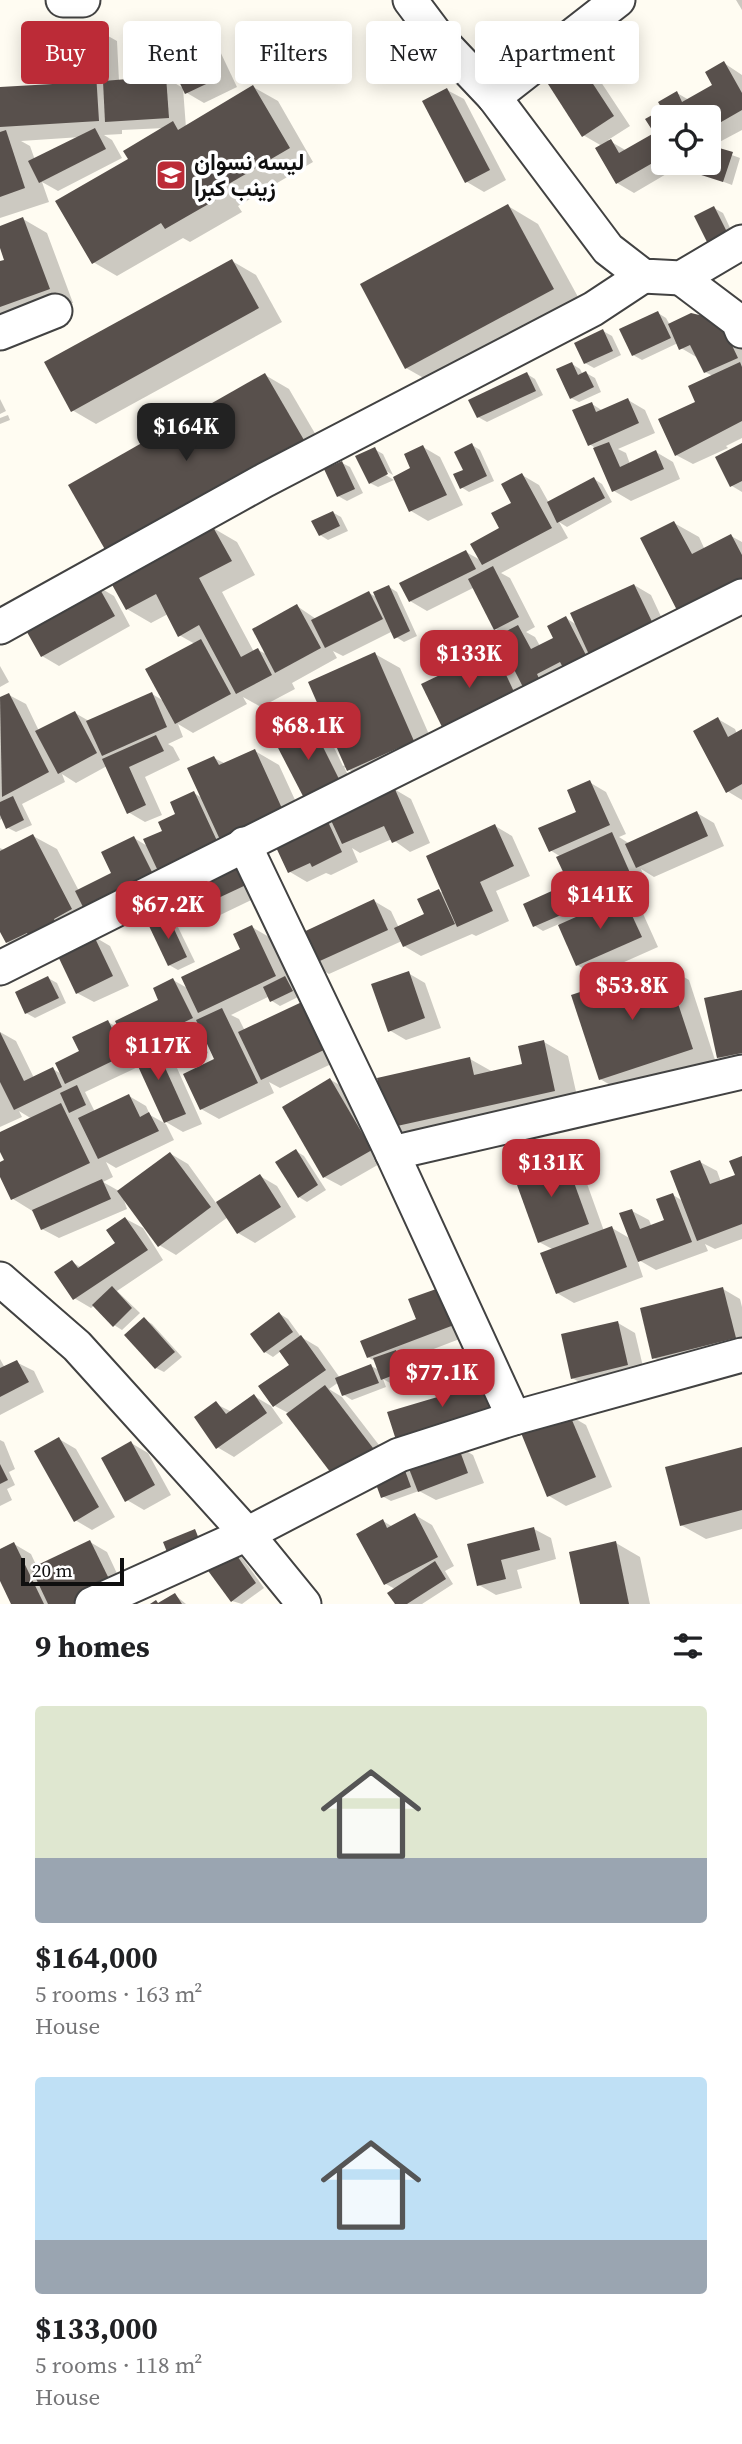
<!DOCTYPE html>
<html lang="en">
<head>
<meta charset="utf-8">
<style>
	body { margin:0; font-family:"Source Serif 4",Vazirmatn,serif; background:#f2f2f2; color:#202124; height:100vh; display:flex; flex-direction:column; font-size:26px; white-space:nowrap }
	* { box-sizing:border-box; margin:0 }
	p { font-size:23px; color:#757577 }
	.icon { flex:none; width:38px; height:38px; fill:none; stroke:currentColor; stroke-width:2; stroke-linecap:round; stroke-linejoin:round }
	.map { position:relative; height:1604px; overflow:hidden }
	.side { display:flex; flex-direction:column; background:#fff; flex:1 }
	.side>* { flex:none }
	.banner { position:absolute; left:21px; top:21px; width:700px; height:63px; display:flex; gap:14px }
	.controls { position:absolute; left:651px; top:105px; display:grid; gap:14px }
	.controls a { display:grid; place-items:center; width:70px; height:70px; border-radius:7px; background:#fff; box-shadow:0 4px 18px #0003; font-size:35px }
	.scale { position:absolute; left:21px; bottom:18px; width:103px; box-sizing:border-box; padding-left:7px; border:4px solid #0f0f0f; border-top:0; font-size:19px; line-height:24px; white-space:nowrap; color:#0f0f0f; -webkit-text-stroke:5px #fff; paint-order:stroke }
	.price { position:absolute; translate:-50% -60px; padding:0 16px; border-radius:14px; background:#bc2b37; color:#fff; font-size:23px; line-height:46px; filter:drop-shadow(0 2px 4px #0008) }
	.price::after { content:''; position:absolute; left:50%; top:42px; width:21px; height:16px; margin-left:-10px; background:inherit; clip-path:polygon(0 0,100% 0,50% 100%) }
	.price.active { background:#222; color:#fff }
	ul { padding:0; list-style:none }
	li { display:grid; align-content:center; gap:14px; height:371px; padding:0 35px }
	li span { display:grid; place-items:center; height:217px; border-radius:7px; color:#555 }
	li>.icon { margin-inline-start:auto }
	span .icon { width:126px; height:126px; fill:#fffc; stroke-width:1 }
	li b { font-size:30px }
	h2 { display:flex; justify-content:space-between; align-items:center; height:84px; padding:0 35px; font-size:30px }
	.pill { padding:0 24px; border-radius:7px; background:#fff; box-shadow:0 4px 18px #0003; font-size:24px; line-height:63px }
	.pill.active { background:#bc2b37; color:#fff }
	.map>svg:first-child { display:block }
	.shadow { fill:#0003; fill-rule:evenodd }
	.building { fill:#58504c }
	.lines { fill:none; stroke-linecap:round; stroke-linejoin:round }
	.minor-casing { stroke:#424242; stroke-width:37 }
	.minor { stroke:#fff; stroke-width:33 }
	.labels { text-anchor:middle; stroke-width:7; stroke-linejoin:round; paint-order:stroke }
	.poi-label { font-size:23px; font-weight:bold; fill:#0f0f0f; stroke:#fff; text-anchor:start }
</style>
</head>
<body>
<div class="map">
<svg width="742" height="1604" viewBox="0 0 742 1604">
	<rect width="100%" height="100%" fill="#fffcf2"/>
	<g class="shadow">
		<polygon points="736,0 742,0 742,10"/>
		<path d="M92,27L117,41L119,81L166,78L183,88L186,128L253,87L278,101L313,162L238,206L242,212L190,242L183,238L117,276L93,262L130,160L165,128L122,130V134L104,135L112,140L122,158L58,191L42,182L49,202L0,218V89L72,85ZM81,137L35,160L30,146L21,141Z"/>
		<polygon points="200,35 217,45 237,87 204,103 187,93"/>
		<polygon points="724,63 742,75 742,130 710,147 740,158 732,185 697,172 700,163 709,163 709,117 663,117 663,163 685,163 634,193 617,183 602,146 583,135 580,66 597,76 630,126 608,140 627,151 656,134 661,112 669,117 677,93 689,100 715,85"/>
		<polygon points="447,90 464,99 506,180 484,192 467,182"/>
		<polygon points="508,206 538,224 583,306 436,385 406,368"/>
		<polygon points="714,208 723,213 738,245 721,254"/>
		<polygon points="23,219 47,233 73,303 0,329 0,263 7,261 0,242 0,227"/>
		<polygon points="232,261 256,275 282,322 96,424 72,410"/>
		<polygon points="658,313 666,318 670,325 742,342 742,438 726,446 728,448 693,464 676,455 698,403 713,376 705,372 698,358 681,348 678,343 642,360 633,355"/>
		<polygon points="603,331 612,336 621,355 594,368 585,363"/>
		<polygon points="572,364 580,369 583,375 586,373 595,378 601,392 579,402 571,398"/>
		<polygon points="527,374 535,379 543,395 487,422 478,417"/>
		<polygon points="265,375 289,389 327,454 70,486"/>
		<polygon points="0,399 6,411 0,414"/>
		<polygon points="628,400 645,410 655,433 618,449 626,453 630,464 656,452 673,462 680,479 631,501 614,491 594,447 589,444 592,404 603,411"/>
		<polygon points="8,415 10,420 0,424 0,418"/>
		<polygon points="472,445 480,450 494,481 469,492 461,487"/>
		<polygon points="742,445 742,492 732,486"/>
		<polygon points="423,447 440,457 463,505 428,521 411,511 412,469"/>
		<polygon points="374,449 383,454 393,475 381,468 379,471 394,480 378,487 370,483"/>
		<polygon points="342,463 350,467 363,493 347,501 338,496"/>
		<polygon points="522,475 539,485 549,503 594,479 602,484 612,502 567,527 559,522 568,538 501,573 510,578 535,627 526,632 535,637 540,646 555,639 566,618 577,625 634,585 651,595 671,638 462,739 494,650 511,660 505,634 496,629 475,587 427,611 410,601 466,552 482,561 501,529 514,504"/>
		<polygon points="332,512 341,517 348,531 328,540 320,535"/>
		<polygon points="674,523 699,537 705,550 731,536 742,542 742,615 708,633 684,619"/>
		<polygon points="213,528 237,542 255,575 222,592 254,652 258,650 268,655 297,606 316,619 369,593 378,598 389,587 397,592 417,636 404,642 396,637 393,631 343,656 333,651 337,658 292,683 295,689 261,707 243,697 247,704 193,733 178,724 183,737 168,744 173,747 180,760 145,777 162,815 145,822 128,812 107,766 76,783 62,774 65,782 22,804 32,825 16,832 8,828 3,818 0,820 0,699 9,695 26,704 39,731 75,713 89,721 152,694 164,701 195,644 179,635 168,614 151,623 127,609"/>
		<polygon points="97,586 114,596 130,626 59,666 42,656"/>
		<polygon points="375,654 400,668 438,755 372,783 344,767 355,789 322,806 313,729 330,739 343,766 346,765"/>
		<polygon points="0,666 9,682 0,687"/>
		<polygon points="718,719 735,729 737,734 742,731 742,800 727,791"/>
		<polygon points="255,751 279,765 306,824 394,789 411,799 430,843 410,852 392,839 360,853 352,848 358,862 331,875 326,873 307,882 290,872 276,844 93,936 110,946 129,986 94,1002 77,993 59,954 32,956 7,942 0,928 0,848 4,850 33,836 57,849 79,891 113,874 134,838 149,847 164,832 194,793 202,798 214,758 226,764"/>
		<path d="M589,782L606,792L626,834L619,837L630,844L697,813L714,823L724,846L654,877L641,869L647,884L621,896L640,907L658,947L595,975L577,965L559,924L543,931L535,926L565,887L574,892L561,857L550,850L579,813ZM576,898L597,909L584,915Z"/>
		<polygon points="495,826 512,836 530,876 496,891 509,921 476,936 472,934 421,956 404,946 402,941 329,974 312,964 374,901 391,911 399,928 426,915 439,891 445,894"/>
		<polygon points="233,859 262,895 216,917 199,907 187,881"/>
		<polygon points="168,918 176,923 195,962 178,970 169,965"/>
		<path d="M252,927L269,937L290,981L294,983L300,996L280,1006L272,1001L270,996L231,1015L239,1019L245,1031L303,1003L342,1059L280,1088L269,1082L274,1093L219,1119L201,1109L216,1060L203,1031L199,1033L208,1053L177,1068L202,1124L183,1132L166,1122L140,1066L85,1092L95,1112L129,1096L146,1106L150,1115L166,1124L174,1140L116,1168L106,1162L113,1177L103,1182L119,1191L171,1154L188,1164L216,1203L260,1176L277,1186L296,1217L255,1243L238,1233L228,1217L176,1255L159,1245L123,1197L127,1209L59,1238L42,1229L34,1212L13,1199L0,1173V1164L6,1161L0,1148V1134L32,1119L19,1111L22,1117L0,1127V1032L16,1041L34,1078L53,1069L63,1075L108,1022L120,1029L161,1001L173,980L189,989L242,949ZM113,1034H116L130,1063L127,1064Z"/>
		<polygon points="665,966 689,980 716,1063 624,1093 600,1079"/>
		<polygon points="408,973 425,983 441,1028 406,1040 389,1030"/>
		<polygon points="48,978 57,983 66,1003 35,1018 26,1013"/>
		<polygon points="742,992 742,1071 718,1057"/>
		<polygon points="544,1042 568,1056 579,1105 414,1141 390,1127 470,1059 493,1072 524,1065"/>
		<polygon points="331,1080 348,1090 388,1159 341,1186 324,1177"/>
		<polygon points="296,1151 304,1156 326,1190 307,1202 299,1197"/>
		<polygon points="564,1157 581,1167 604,1231 612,1228 631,1239 632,1211 649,1220 652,1227 666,1221 673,1195 683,1201 700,1162 717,1171 721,1182 737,1177 742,1158 742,1239 715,1249 705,1244 708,1251 656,1270 637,1259 643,1277 574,1303 557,1293 554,1250 539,1242"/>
		<polygon points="126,1219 143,1228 163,1260 117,1291 140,1313 122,1330 114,1325 95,1305 91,1308 74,1298 72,1262 82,1268 117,1244"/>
		<polygon points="723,1289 740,1299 742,1307 742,1350 671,1368 654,1358"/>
		<polygon points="410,1300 470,1335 405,1360 411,1375 390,1383 383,1379 386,1387 352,1400 344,1395 339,1382 329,1389 342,1397 389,1458 352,1485 290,1414 275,1406 291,1365 281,1351 273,1357 265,1352 280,1314 288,1319 301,1337 318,1347 340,1378 371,1366 379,1370 376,1362 368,1357 418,1320"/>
		<polygon points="144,1319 152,1324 182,1357 164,1372 156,1368"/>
		<polygon points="618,1323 635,1333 645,1375 589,1387 572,1378"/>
		<polygon points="0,1359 5,1368 16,1362 34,1371 44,1392 0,1415"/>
		<polygon points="254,1396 271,1406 283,1423 234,1457 217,1447 216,1404 232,1412"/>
		<polygon points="569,1415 586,1425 612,1487 566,1506 549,1496"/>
		<polygon points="59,1439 76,1449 115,1517 92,1530 75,1520"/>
		<polygon points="0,1440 4,1442 15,1469 9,1472 15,1485 7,1489 12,1500 0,1506"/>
		<polygon points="131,1443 148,1453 171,1495 144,1510 127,1500"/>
		<polygon points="456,1445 473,1455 484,1483 436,1500 419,1491 391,1501 382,1496 403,1467 412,1472"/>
		<polygon points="742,1449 742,1529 706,1539 681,1525"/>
		<polygon points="415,1515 432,1525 454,1566 445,1571 453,1584 422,1604 397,1604 389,1593 395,1589 386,1584 383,1521 393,1527"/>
		<polygon points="534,1529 551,1538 556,1559 517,1570 522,1588 496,1595 479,1585 469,1546"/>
		<polygon points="90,1542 107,1552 127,1595 109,1604 13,1604 0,1577 0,1551 14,1544 31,1554 37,1567"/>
		<polygon points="616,1543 640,1557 650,1604 582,1604 571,1553"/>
		<polygon points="233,1552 241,1556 264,1588 242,1604 232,1601"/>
		<polygon points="175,1595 186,1604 161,1604"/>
	</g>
	<g class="building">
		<polygon points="93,25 99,121 0,127 0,87 70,83 66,27"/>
		<polygon points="200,33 221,77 185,94 164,50"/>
		<polygon points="724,61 742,93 742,110 709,129 709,117 667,117 658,102 677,91 682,102 712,85 705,72"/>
		<polygon points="580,64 614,116 582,137 548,84"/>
		<polygon points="166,76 169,118 105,122 103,81"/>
		<polygon points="253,85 290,148 215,192 219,198 165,229 161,223 92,264 55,201 128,159 123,151 173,121 178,130"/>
		<polygon points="447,88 490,170 465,183 422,101"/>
		<polygon points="661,110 665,117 663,157 616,184 595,148 611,139 619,153 654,133 645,119"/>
		<polygon points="95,128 106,149 39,183 28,161"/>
		<polygon points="6,130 25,188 0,197 0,132"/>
		<polygon points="709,145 733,152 723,182 695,173 698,163 709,163"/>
		<polygon points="508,204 554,289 405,369 360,284"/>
		<polygon points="714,206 731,240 711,250 694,216"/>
		<polygon points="23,217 50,289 0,307 0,261 4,260 0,248 0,226"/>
		<polygon points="232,259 259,308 71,412 44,362"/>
		<polygon points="658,311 671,338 632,356 619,329"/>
		<polygon points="691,313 720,320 738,358 704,373 690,345 679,350 668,324"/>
		<polygon points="603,329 613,351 584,364 574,343"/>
		<polygon points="572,362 578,375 586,371 594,387 570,399 556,369"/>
		<polygon points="740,362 742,367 742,421 675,456 658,419 695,402 688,386"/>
		<polygon points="527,372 536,391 477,418 468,400"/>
		<polygon points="265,373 304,440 107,553 68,485"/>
		<polygon points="628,398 639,423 588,446 572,410 592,402 596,412"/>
		<polygon points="609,442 620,467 656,450 664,469 612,492 593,448"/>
		<polygon points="472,443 487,476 460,489 453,474 463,470 454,452"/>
		<polygon points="742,443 742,481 730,487 715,457"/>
		<polygon points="423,445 447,495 409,512 393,477 410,468 404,454"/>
		<polygon points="375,447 388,474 369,484 355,456"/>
		<polygon points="342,461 355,489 337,497 324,469"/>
		<polygon points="522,473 552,528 482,565 470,544 499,528 491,513 511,503 501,484"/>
		<polygon points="594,477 605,498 557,523 547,502"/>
		<polygon points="333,511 340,526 319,536 311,521"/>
		<polygon points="674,521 692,554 731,534 742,555 742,589 682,620 640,538"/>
		<polygon points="213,527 232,561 199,578 241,657 258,648 272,675 236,694 199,625 178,637 156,594 126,610 110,581"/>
		<polygon points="466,550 476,569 409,602 399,583"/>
		<polygon points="493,566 519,617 494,630 468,579"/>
		<polygon points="97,584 115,616 41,657 23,625"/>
		<polygon points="634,584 655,628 591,659 570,613"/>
		<polygon points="389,585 410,631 394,639 373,592"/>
		<polygon points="369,591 383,619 325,648 311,620"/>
		<polygon points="297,604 321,648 275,673 252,629"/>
		<polygon points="566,616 589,661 566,673 560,662 537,674 542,685 526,693 497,636 518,625 531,649 553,638 547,626"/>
		<polygon points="201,639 231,694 175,724 145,669"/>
		<polygon points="494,649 516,696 444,731 421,684"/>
		<polygon points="375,652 414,741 347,771 308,682"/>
		<polygon points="152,692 167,727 102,756 86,721"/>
		<polygon points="9,693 49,772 2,797 0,697"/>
		<polygon points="75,711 97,753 58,774 35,731"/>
		<polygon points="718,717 728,737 742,729 742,784 726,793 693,731"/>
		<polygon points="313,727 339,779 304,798 277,746"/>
		<polygon points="156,735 164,751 129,767 146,805 127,814 102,759"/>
		<polygon points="255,749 285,815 222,844 187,768 214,756 219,765"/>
		<polygon points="590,780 610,825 549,852 538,828 576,812 567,790"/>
		<polygon points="394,787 414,833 392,843 384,826 342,844 329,816"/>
		<polygon points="194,791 218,843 158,871 143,839 162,831 158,822 175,814 170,802"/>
		<polygon points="13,796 24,820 6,829 0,815 0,802"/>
		<polygon points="697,811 708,836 636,868 625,844"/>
		<polygon points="324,813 342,852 312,867 310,863 288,873 274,843"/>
		<polygon points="495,824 514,866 480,882 493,911 457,927 426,856"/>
		<polygon points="612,832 631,875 576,899 556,857"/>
		<polygon points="33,834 72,909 54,919 58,929 32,942 27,933 6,943 0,932 0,851"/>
		<polygon points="134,836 153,874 84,909 75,891 111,873 101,852"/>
		<polygon points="233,857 246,885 197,908 184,881"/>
		<polygon points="565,885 575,909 533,927 523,904"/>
		<polygon points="439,889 455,924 403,947 394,928 424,914 417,899"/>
		<polygon points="623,896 642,937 576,966 558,925"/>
		<polygon points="374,899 388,930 311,965 297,935"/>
		<polygon points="168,916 187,957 168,966 149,926"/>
		<polygon points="252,925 276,976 198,1013 181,977 240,949 233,934"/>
		<polygon points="93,934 113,976 76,994 56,952"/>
		<polygon points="665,964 693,1049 599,1080 571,995"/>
		<polygon points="409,971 425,1018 388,1032 371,984"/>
		<polygon points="48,976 59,998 25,1014 15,992"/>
		<polygon points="285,976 293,991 270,1002 263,987"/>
		<polygon points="173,978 193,1018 128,1049 115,1021 158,1000 153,988"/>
		<polygon points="742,990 742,1053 717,1058 704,998"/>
		<polygon points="304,1001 326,1049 261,1080 238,1032"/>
		<polygon points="222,1008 258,1083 200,1110 183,1074 214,1059 196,1020"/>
		<polygon points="108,1020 125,1055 65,1084 55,1063 79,1051 72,1037"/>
		<polygon points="189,1024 201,1048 166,1065 155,1040"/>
		<polygon points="0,1032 24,1081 53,1067 62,1087 14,1110 0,1082"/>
		<polygon points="544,1040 555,1091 388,1128 377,1078 470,1057 474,1075 522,1064 518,1046"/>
		<polygon points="153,1041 186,1114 164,1123 131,1051"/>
		<polygon points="330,1078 372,1150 323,1178 282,1107"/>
		<polygon points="77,1085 86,1105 69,1113 60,1093"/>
		<polygon points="129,1094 140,1117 149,1112 159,1131 98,1159 78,1118"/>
		<polygon points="61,1103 90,1163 11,1200 0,1177 0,1162 4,1160 0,1152 0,1132"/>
		<polygon points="296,1149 318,1185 298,1198 275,1162"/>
		<polygon points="170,1152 211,1207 158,1247 117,1191"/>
		<polygon points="564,1155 589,1224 538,1243 513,1174"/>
		<polygon points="742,1156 742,1224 697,1241 670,1171 700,1160 710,1184 735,1175 729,1161"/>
		<polygon points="260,1174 281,1207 237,1234 216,1202"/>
		<polygon points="102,1179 111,1199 41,1230 32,1210"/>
		<polygon points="673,1193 692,1242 638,1262 619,1213 632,1209 640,1229 664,1220 656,1199"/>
		<polygon points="125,1217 148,1250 73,1300 54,1272 72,1260 78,1268 115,1243 106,1230"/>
		<polygon points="612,1226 627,1267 556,1294 540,1253"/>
		<polygon points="112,1286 132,1308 113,1327 92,1305"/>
		<polygon points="723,1287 736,1338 652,1359 640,1308"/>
		<polygon points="439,1288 454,1325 367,1358 360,1341 416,1319 408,1299"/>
		<polygon points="279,1312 293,1332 264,1353 250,1334"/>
		<polygon points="144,1317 175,1352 155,1369 124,1335"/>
		<polygon points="618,1321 628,1365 571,1379 561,1334"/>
		<polygon points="301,1335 326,1370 273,1407 258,1386 289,1365 279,1351"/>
		<polygon points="396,1350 404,1371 381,1380 373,1358"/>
		<polygon points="17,1360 29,1382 0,1397 0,1368"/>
		<polygon points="371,1364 379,1383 342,1396 335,1378"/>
		<polygon points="478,1369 491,1412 396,1440 387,1412 461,1390 457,1375"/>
		<polygon points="325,1385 373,1448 334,1477 286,1414"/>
		<polygon points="254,1394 267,1413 216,1449 194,1417 216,1401 226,1414"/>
		<polygon points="569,1413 596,1477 547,1497 521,1433"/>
		<polygon points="59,1437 99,1507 74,1522 34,1451"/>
		<polygon points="131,1441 155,1485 125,1502 101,1458"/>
		<polygon points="457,1443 468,1473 418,1492 406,1461"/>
		<polygon points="742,1447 742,1510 680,1526 665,1467"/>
		<polygon points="0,1464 8,1480 0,1484"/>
		<polygon points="403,1465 411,1487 381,1498 373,1476"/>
		<polygon points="415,1513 438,1557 384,1585 356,1534 383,1519 387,1528"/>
		<polygon points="534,1527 540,1550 501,1560 506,1579 477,1586 467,1544"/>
		<polygon points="195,1529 203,1549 171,1562 163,1542"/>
		<polygon points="90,1540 112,1585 73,1604 48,1604 31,1568"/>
		<polygon points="616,1541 629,1604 580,1604 569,1552"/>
		<polygon points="14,1542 44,1604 11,1604 0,1581 0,1549"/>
		<polygon points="233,1550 256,1583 231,1602 206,1568"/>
		<polygon points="435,1561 446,1579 407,1604 395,1604 387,1593"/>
		<polygon points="175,1593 182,1604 150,1604 156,1600 158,1603"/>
	</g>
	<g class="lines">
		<g class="minor-casing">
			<g id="minor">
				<polyline points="63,0 83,0"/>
				<polyline points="410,0 440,40 494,97 608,249 643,276 681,278 742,242"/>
				<polyline points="494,97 618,0"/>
				<polyline points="681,278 738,321 742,331"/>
				<polyline points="0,333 55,311"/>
				<polyline points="0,627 265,480 593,309 643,276"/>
				<polyline points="244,844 392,1153 514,1418"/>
				<polyline points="0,968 742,596"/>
				<polyline points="392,1153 742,1072"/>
				<polyline points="0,1279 77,1346 247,1534 304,1604"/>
				<polyline points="92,1604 247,1534 399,1455 514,1418 742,1355"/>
			</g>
		</g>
		<use href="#minor" class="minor"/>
	</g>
	<defs>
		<g id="school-square" transform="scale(1.575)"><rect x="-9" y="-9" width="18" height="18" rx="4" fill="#bc2b37" stroke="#fff"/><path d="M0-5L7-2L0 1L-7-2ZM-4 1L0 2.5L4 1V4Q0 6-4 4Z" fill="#fff"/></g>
	</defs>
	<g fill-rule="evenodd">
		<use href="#school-square" x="171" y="175"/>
	</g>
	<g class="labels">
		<g class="poi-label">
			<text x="194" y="170">لیسه نسوان<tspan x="194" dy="26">زینب کبرا</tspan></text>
		</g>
	</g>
</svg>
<div class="controls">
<a><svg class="icon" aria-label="locate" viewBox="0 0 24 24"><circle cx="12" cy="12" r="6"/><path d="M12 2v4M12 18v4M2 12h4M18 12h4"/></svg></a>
</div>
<div class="scale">20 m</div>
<b class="price active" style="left:186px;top:463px">$164K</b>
<b class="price" style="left:469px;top:690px">$133K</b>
<b class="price" style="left:308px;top:762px">$68.1K</b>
<b class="price" style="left:600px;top:931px">$141K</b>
<b class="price" style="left:168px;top:941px">$67.2K</b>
<b class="price" style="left:632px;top:1022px">$53.8K</b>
<b class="price" style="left:158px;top:1082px">$117K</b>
<b class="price" style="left:551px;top:1199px">$131K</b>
<b class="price" style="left:442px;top:1409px">$77.1K</b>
<div class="banner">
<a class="pill active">Buy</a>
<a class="pill">Rent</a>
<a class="pill">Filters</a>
<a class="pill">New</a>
<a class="pill">Apartment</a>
</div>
</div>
<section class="side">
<h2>9 homes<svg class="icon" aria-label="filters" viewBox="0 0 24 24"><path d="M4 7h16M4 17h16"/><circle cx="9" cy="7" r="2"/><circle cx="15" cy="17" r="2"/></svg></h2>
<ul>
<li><span style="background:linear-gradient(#dfe7d0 70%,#9aa5b1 0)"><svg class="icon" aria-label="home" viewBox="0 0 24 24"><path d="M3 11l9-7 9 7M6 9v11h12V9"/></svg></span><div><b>$164,000</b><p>5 rooms · 163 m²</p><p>House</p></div></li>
<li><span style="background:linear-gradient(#bfe0f5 75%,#9aa5b1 0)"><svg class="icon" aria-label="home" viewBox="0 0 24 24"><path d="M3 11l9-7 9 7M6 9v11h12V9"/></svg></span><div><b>$133,000</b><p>5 rooms · 118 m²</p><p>House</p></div></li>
</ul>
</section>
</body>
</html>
